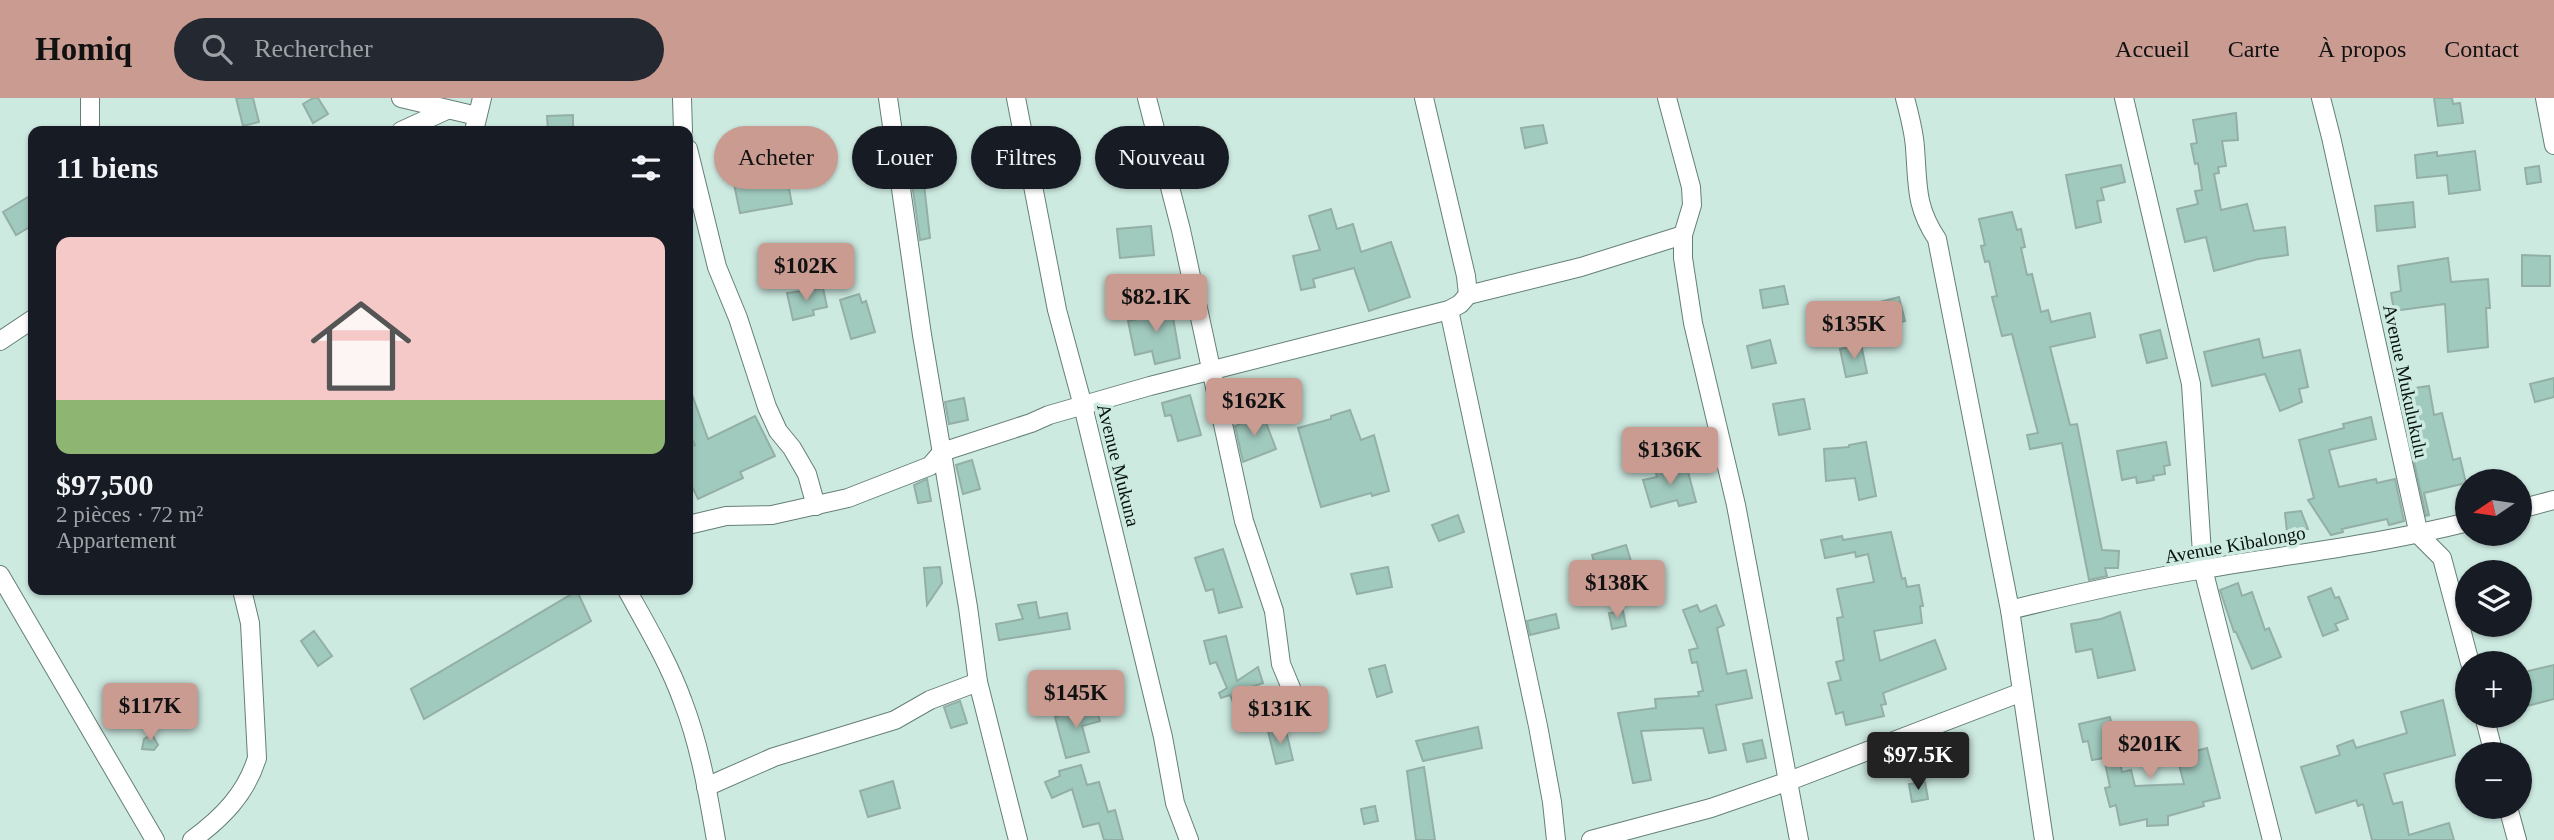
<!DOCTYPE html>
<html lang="fr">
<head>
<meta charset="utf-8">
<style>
	body { margin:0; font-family:"Times New Roman",serif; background:#242831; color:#f1f3f6; height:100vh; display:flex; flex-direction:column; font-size:26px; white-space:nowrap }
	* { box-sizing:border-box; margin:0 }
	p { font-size:23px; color:#9ea1a6 }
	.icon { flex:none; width:38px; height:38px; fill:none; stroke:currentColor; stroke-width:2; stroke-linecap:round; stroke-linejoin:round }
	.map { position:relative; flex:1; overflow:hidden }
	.drawer { position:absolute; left:28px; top:28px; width:665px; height:469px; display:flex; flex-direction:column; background:#171b24; border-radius:14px; box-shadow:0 2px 5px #0004 }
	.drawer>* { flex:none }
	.top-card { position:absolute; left:714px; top:28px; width:665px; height:63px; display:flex; gap:14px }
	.needle { width:46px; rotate:257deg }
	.buttons { position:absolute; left:2455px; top:371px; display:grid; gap:14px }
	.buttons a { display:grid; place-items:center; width:77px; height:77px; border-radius:50%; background:#171b24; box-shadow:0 2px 5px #0004; font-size:35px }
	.price { position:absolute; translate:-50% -60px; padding:0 16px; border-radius:7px; background:#c99b91; color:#111; font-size:23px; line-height:46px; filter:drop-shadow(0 2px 4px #0008) }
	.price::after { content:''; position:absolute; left:50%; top:42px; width:21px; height:16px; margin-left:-10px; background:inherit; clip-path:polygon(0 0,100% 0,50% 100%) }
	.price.current { background:#222; color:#fff }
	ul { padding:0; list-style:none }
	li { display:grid; align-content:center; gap:14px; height:371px; padding:0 28px }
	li+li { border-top:2px solid #363941 }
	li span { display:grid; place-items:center; height:217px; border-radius:14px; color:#555 }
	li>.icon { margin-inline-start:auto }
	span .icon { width:126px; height:126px; fill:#fffc; stroke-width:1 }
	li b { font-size:30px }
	h2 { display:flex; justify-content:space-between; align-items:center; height:84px; padding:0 28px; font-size:30px }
	.tag { padding:0 24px; border-radius:32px; background:#171b24; box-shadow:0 2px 5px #0004; font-size:24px; line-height:63px }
	.tag.current { background:#c99b91; color:#111 }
	header { display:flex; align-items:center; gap:42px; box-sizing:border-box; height:98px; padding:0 35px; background:#c99b91; color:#111 }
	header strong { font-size:33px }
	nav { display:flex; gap:38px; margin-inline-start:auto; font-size:24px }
	.search { width:490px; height:63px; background:#242831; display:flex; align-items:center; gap:18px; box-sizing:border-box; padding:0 24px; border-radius:38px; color:#9ea1a6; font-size:26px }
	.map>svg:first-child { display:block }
	.building { fill:#a1cabe; stroke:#93afa6; stroke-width:2 }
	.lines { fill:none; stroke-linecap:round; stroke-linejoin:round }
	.minor-casing { stroke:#647f77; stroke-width:20 }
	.minor { stroke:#fff; stroke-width:18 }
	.labels { text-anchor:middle; stroke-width:7; stroke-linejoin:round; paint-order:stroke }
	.street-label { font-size:19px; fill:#07110e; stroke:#cdeae1 }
</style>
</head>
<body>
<header>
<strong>Homiq</strong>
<div class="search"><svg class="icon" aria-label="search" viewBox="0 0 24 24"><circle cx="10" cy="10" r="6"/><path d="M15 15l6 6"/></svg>Rechercher</div>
<nav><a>Accueil</a><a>Carte</a><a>À propos</a><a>Contact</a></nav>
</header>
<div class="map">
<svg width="2554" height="742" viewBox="0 0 2554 742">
	<rect width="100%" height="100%" fill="#cdeae1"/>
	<g class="building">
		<polygon points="236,0 253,0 259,24 243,28"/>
		<polygon points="313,0 318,0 328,16 313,25 303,6"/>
		<polygon points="2434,0 2452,0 2453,6 2460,5 2463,25 2438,28"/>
		<polygon points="2236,15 2238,42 2222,43 2226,68 2218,69 2219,75 2214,76 2221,112 2247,106 2254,133 2285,129 2288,157 2258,161 2214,173 2206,139 2185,144 2177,111 2198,106 2195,93 2202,92 2198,65 2195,66 2191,46 2197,45 2193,22"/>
		<polygon points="573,17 573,33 548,33 547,18"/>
		<polygon points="1543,27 1547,45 1525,50 1521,30"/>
		<polygon points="2475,53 2480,92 2449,96 2447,77 2417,80 2415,57 2437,54 2437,58"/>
		<polygon points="2121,67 2125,84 2101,90 2104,102 2097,103 2101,124 2076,130 2066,77"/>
		<polygon points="929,68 931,84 924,86 930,140 920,142 910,71"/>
		<polygon points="2539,68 2541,84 2527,86 2525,70"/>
		<polygon points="785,71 792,106 740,115 733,81"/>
		<polygon points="33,96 33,127 16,137 3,114"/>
		<polygon points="2413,104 2415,129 2377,133 2375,108"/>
		<polygon points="1331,111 1337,131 1353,126 1361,154 1391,144 1410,199 1369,213 1354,170 1313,181 1315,189 1301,192 1293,158 1320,152 1309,118"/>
		<polygon points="2012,114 2017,132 2021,131 2025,149 2021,150 2027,177 2032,176 2041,214 2048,212 2051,224 2090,215 2095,239 2050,249 2070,327 2077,326 2102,452 2119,453 2118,470 2105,470 2107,478 2089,482 2062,345 2030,351 2027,337 2038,335 2012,236 2002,238 1992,199 1997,198 1989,163 1985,164 1981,148 1985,147 1979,121"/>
		<polygon points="1151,128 1154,157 1120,160 1117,131"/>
		<polygon points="2522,157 2550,158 2550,188 2522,188"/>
		<polygon points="2448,160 2451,184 2488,181 2490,210 2486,210 2488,249 2448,254 2445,206 2394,213 2391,195 2401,193 2398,168"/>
		<polygon points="1784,188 1788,206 1763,210 1760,192"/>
		<polygon points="823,190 827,209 813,212 814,217 793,222 787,195"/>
		<polygon points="859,196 862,205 866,203 875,234 851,241 840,202"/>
		<polygon points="1899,199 1905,223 1859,235 1853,211"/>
		<polygon points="1170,202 1180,260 1155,266 1152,253 1135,257 1128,223 1157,217 1155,205"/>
		<polygon points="2160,232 2167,260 2147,265 2140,237"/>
		<polygon points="2259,241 2263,260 2300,252 2308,289 2299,291 2302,304 2280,313 2265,276 2212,288 2204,254"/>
		<polygon points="1770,242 1776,265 1752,270 1747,248"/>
		<polygon points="1861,246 1867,275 1846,279 1840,251"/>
		<polygon points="2554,280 2554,299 2535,304 2530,286"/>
		<polygon points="2429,288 2434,317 2442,315 2453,362 2460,360 2466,385 2424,395 2429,417 2426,418 2405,323 2401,292"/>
		<polygon points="688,291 690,291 708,341 755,318 775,358 740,374 743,380 698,401 688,380 688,350 695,347 688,333"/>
		<polygon points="1190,297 1201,337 1178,343 1171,317 1165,318 1162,305"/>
		<polygon points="964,300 968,322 949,326 945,304"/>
		<polygon points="1804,301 1810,331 1779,337 1773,306"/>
		<polygon points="1350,312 1361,342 1374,337 1389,393 1372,398 1371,395 1321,409 1298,330 1331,321 1331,318"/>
		<polygon points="1263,317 1276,351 1243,364 1235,328"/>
		<polygon points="2371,319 2376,341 2329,352 2339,389 2376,381 2377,385 2395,381 2404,423 2389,427 2387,421 2342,431 2343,434 2331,437 2308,402 2314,400 2299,342 2344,330 2343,326"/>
		<polygon points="1866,344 1876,398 1859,402 1855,380 1826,383 1824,351 1849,349 1849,347"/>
		<polygon points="2166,344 2170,367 2164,368 2165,376 2153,378 2154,382 2137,385 2136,379 2122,382 2117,353"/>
		<polygon points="972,362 980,391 963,396 956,367"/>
		<polygon points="1670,367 1672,375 1687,370 1696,404 1679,408 1677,402 1651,409 1643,382 1657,379 1655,371"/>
		<polygon points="927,381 931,403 918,405 914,387"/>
		<polygon points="2301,413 2308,431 2287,434 2285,415"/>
		<polygon points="1458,417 1464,434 1439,443 1432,427"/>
		<polygon points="1891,434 1902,481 1905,480 1907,489 1919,487 1923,508 1920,508 1922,525 1874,533 1880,563 1935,542 1946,571 1883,595 1886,606 1881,607 1884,618 1846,627 1843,614 1836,616 1828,585 1841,582 1836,564 1844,562 1837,520 1843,519 1837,491 1874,484 1868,456 1856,459 1855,454 1825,460 1821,442 1842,438 1843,442"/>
		<polygon points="1626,447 1636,479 1607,487 1606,484 1601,486 1592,457"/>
		<polygon points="1223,451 1242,509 1219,515 1213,491 1206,493 1195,460"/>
		<polygon points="940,469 942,485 927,507 924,470"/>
		<polygon points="1388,469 1392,489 1357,496 1351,476"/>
		<polygon points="2238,485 2242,498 2252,494 2265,532 2269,530 2281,559 2252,571 2236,534 2234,534 2220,492"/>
		<polygon points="2331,490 2335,500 2339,499 2348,521 2335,526 2338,532 2323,538 2308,499"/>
		<polygon points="577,493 591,523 424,621 411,591"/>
		<polygon points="1036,504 1039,520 1067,515 1070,531 999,542 996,526 1023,521 1018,507"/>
		<polygon points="1697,507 1700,514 1716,507 1724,527 1717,530 1727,576 1746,572 1752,600 1716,607 1726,652 1709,655 1703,630 1641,633 1651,682 1633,685 1618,615 1656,610 1655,601 1699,598 1698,594 1703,593 1697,564 1692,565 1689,552 1698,550 1683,512"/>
		<polygon points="1623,513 1626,528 1612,531 1609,515"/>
		<polygon points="2120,514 2135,572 2098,580 2092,551 2076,554 2071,526 2101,521"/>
		<polygon points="1556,516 1559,530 1530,537 1527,523"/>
		<polygon points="314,533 332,558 318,568 301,543"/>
		<polygon points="1226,538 1237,583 1258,569 1263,585 1240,593 1244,608 1236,611 1230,597 1221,600 1219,595 1227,590 1216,564 1210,566 1204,543"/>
		<polygon points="1385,567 1392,594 1377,599 1369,571"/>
		<polygon points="2554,567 2554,601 2523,609 2520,575"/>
		<polygon points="2443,602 2455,657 2384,676 2393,706 2402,704 2409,737 2449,725 2454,742 2372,742 2363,706 2358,708 2356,702 2316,715 2301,669 2340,657 2337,648 2353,642 2356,650 2407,635 2401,614"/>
		<polygon points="960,603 967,625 951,630 944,609"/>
		<polygon points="1095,606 1100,623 1082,628 1089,654 1066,660 1055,619"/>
		<polygon points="2110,619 2122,674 2131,672 2135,688 2184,686 2177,658 2207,650 2220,700 2203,704 2204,708 2168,718 2168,727 2147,728 2147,721 2120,727 2116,707 2110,709 2105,690 2110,689 2104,660 2092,662 2088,643 2083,644 2079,626"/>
		<polygon points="1285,629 1293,662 1276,666 1268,633"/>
		<polygon points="1478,629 1482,650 1423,663 1416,643"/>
		<polygon points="152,636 158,647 154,652 142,651 144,641"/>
		<polygon points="1762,642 1766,660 1747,664 1743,646"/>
		<polygon points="1081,667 1087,687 1099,684 1108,714 1115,712 1123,742 1104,742 1099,725 1083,729 1072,691 1052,700 1045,684 1060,678 1059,673"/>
		<polygon points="1424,669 1435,742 1416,742 1407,673"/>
		<polygon points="893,683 900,710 868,719 860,693"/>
		<polygon points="1925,684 1928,701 1912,704 1909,686"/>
		<polygon points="1375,708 1378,723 1364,726 1361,711"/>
	</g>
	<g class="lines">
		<g class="minor-casing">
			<g id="minor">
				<polyline points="90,0 90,33"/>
				<polyline points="401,0 477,18"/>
				<polyline points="682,0 683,33"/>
				<polyline points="1016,0 1057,212 1083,308 1163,639 1175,705 1189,742"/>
				<polyline points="1147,0 1181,132 1244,423 1274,513 1281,566 1296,602"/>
				<polyline points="1424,0 1466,178 1468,197"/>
				<polyline points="1667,0 1691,89 1692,107 1683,137 1683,160 1693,225 1736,407 1799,742"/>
				<path d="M1905,0C1909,16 1914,33 1915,50C1918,87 1915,108 1937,141L2010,512L2044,742"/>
				<polyline points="2124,0 2191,286 2203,471 2272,742"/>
				<polyline points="2321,0 2331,39 2419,437 2442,460 2470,565"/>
				<polyline points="2545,0 2554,47"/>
				<polyline points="401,33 447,12"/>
				<polyline points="474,33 482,0"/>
				<polyline points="688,51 717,169 738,220 767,309 778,333 792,350 807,376 816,408"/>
				<polyline points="1449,212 1538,628 1552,704 1556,742"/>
				<polyline points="0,243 33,221"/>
				<polyline points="2520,411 2554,402"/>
				<polyline points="688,427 726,418 772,417 848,400 930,368 942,354 1031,325 1049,317 1150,288 1449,212 1460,206 1468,197 1581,169 1683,137"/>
				<polyline points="0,477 155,742"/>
				<path d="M627,492C647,528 669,565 683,604C700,648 708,696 716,742"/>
				<path d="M2010,512C2074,496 2138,482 2204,471C2292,456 2381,446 2468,424"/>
				<polyline points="978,584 1018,742"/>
				<polyline points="2484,618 2494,656"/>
				<polyline points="706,689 774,659 895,622 930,602 978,584 968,509 922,237 888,0"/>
				<polyline points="2508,709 2517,742"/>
				<path d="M192,742C222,720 246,696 257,660L250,525L242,492"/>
				<polyline points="1591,742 1711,710 1789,683 2022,594"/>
			</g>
		</g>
		<use href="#minor" class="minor"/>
	</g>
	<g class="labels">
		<g class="street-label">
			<text transform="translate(2406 283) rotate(78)" y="7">Avenue Mukulukulu</text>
			<text transform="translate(1119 367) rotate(76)" y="7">Avenue Mukuna</text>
			<text transform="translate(2235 446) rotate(-10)" y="7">Avenue Kibalongo</text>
		</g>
	</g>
</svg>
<div class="buttons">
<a><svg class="needle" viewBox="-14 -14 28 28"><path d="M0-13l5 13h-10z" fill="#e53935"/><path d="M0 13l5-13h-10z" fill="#9ea1a6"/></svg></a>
<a><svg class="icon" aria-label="layers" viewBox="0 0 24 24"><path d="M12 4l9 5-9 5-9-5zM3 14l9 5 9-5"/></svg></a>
<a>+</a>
<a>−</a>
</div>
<b class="price" style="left:806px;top:205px">$102K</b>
<b class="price" style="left:1156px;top:236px">$82.1K</b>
<b class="price" style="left:1854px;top:263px">$135K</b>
<b class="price" style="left:1254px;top:340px">$162K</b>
<b class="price" style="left:1670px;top:389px">$136K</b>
<b class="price" style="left:1617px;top:522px">$138K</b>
<b class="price" style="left:1076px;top:632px">$145K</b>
<b class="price" style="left:150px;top:645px">$117K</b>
<b class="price" style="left:1280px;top:648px">$131K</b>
<b class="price" style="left:2150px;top:683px">$201K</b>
<b class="price current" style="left:1918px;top:694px">$97.5K</b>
<div class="top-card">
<a class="tag current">Acheter</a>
<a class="tag">Louer</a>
<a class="tag">Filtres</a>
<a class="tag">Nouveau</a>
</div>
<section class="drawer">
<h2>11 biens<svg class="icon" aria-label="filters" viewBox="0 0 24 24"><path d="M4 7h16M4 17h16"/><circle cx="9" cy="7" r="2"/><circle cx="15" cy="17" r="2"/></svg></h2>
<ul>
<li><span style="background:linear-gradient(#f6c9c9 75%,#8fb573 0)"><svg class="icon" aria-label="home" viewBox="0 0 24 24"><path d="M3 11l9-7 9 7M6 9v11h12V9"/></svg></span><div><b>$97,500</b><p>2 pièces · 72 m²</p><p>Appartement</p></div></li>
</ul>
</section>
</div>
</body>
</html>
